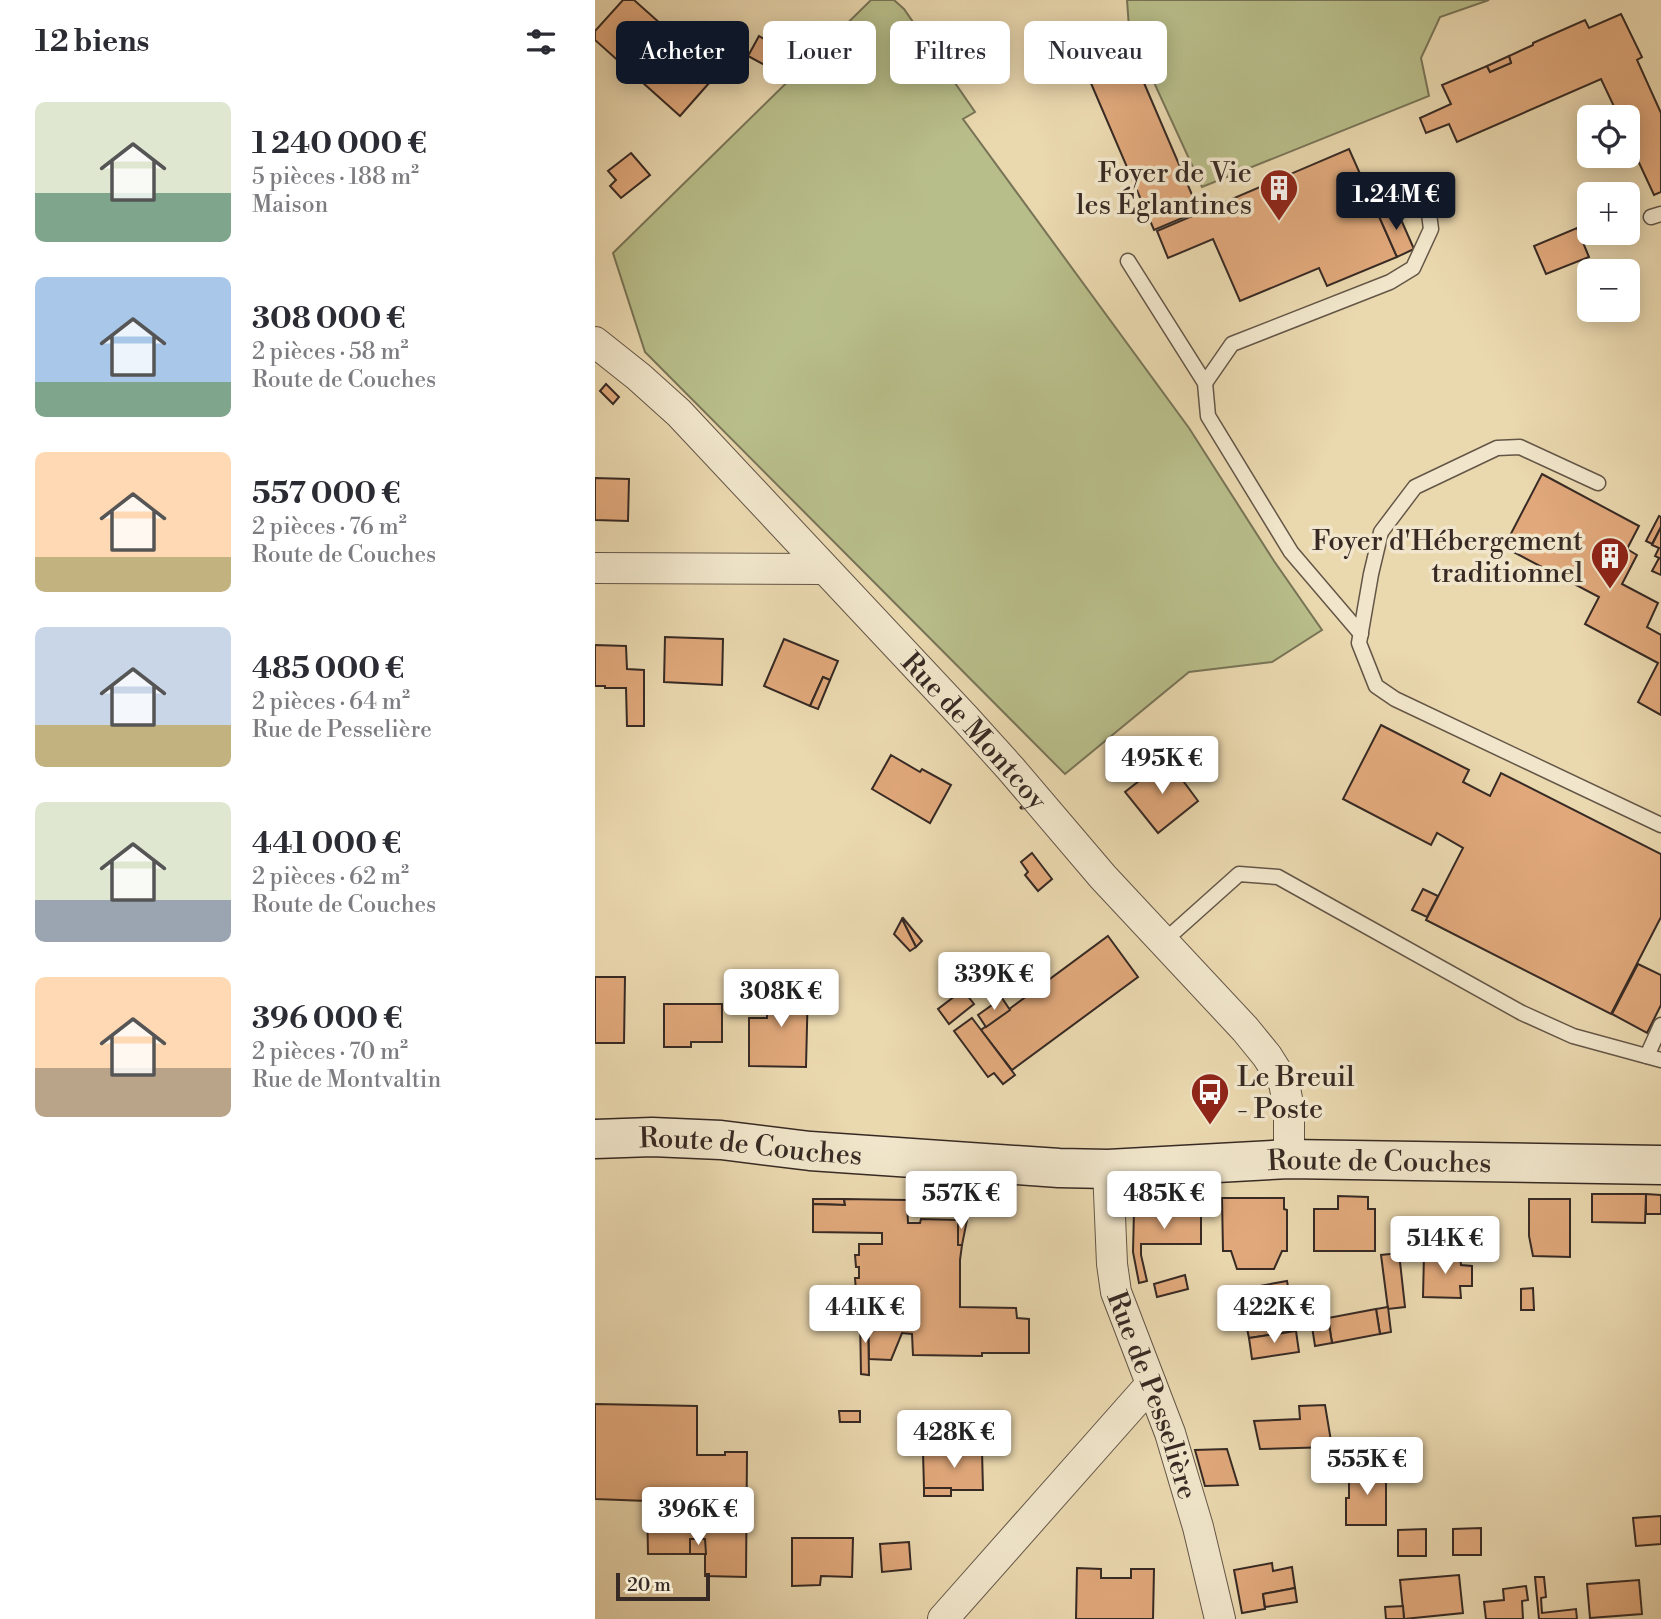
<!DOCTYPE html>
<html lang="fr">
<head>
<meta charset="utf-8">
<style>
	body { margin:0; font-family:"Libre Bodoni",serif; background:#f2f2f3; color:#2b2b33; height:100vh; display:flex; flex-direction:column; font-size:26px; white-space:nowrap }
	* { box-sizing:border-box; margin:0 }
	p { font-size:23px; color:#7c7c81 }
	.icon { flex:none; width:38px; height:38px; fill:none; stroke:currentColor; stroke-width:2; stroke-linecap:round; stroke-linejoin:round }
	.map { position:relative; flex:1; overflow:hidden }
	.drawer { display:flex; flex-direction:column; background:#fff; width:595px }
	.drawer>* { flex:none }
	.guide { position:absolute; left:21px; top:21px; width:665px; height:63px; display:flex; gap:14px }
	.controls { position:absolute; left:982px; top:105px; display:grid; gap:14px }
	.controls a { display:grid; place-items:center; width:63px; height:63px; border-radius:10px; background:#fff; box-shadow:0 4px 18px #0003; font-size:35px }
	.scale { position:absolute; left:21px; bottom:18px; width:94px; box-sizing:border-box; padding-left:7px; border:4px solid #372a24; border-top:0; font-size:19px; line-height:24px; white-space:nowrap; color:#372a24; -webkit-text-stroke:5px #f1e6cb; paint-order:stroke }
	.price { position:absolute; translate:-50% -60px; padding:0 16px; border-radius:7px; background:#fff; color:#222; font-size:23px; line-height:46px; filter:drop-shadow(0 2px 4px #0008) }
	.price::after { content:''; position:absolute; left:50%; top:42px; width:21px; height:16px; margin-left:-10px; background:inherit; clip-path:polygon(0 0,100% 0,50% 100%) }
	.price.on { background:#111827; color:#fff }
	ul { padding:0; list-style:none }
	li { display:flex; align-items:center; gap:21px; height:175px; padding:0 35px }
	li span { display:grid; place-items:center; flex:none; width:196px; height:140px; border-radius:10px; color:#555 }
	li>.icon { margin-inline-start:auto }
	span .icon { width:84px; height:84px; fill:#fffc; stroke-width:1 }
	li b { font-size:30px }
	h2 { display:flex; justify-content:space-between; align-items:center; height:84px; padding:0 35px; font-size:30px }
	.pill { padding:0 24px; border-radius:10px; background:#fff; box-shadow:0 4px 18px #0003; font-size:24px; line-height:63px }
	.pill.on { background:#111827; color:#fff }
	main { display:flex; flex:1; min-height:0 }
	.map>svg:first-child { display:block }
	.green { fill:#b8be8a; stroke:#787457; stroke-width:2 }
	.building { fill:#e0a87b; stroke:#372a24; stroke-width:2 }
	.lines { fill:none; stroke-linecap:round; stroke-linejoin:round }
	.service-casing { stroke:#645647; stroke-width:17 }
	.minor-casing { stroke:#645647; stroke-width:32 }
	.secondary-casing { stroke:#372a24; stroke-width:41 }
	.service { stroke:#f1e6cb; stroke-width:14 }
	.minor { stroke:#f1e6cb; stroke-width:30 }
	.secondary { stroke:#f1e6cb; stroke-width:38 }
	.labels { text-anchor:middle; stroke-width:7; stroke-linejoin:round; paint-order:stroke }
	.poi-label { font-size:28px; fill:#372a24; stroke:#f1e6cb; text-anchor:end }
	.street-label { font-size:28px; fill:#372a24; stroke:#f1e6cb }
</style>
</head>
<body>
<main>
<section class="drawer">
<h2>12 biens<svg class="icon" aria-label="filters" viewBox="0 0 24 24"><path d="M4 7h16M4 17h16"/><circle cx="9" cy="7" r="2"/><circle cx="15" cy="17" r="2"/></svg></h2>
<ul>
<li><span style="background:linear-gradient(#dfe7d0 65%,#7fa58c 0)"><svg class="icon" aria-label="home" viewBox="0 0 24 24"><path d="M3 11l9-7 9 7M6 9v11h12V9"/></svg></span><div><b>1 240 000 €</b><p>5 pièces · 188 m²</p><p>Maison</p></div></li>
<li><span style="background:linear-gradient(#a9c7e8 75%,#7fa58c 0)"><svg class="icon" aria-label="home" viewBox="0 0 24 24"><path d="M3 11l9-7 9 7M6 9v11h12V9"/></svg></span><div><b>308 000 €</b><p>2 pièces · 58 m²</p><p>Route de Couches</p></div></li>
<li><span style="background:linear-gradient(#ffd9b3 75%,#c2b280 0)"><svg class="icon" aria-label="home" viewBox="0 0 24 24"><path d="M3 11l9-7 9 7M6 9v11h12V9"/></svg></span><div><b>557 000 €</b><p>2 pièces · 76 m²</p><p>Route de Couches</p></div></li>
<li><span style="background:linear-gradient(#c9d6e8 70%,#c2b280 0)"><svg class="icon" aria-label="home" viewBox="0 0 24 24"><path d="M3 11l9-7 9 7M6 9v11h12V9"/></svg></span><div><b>485 000 €</b><p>2 pièces · 64 m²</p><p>Rue de Pesselière</p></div></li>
<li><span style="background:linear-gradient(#dfe7d0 70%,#9aa5b1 0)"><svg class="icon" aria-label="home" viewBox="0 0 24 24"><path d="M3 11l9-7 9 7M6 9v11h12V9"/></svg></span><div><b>441 000 €</b><p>2 pièces · 62 m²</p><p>Route de Couches</p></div></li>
<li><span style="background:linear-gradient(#ffd9b3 65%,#b9a48a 0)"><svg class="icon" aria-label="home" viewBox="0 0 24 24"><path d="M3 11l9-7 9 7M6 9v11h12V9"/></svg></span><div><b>396 000 €</b><p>2 pièces · 70 m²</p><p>Rue de Montvaltin</p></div></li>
</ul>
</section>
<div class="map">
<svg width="1066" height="1619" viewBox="0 0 1066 1619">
	<rect width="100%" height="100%" fill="#ead8af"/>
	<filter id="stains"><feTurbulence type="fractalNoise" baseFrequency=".00286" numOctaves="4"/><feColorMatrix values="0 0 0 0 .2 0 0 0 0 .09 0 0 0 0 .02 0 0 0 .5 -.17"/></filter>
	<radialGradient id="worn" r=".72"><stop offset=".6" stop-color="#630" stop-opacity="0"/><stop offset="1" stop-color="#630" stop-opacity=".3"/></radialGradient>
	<g class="green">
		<polygon points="276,0 299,0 309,9 380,112 368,119 594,428 679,561 727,630 677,662 594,672 470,774 50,352 18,253"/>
		<polygon points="532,0 894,0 845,17 826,58 834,96 607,187 534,28"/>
	</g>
	<g class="building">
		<polygon points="28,0 39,0 122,74 85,116 0,40 0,31"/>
		<polygon points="1026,14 1047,57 1042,60 1066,113 1066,192 1059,195 1032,137 1032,117 1024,117 1006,79 862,142 854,124 831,133 825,118 856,104 847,85 892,66 895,72 916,63 914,56 938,45 938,43 990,20 994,28"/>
		<polygon points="164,36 187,50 186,52 198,59 191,72 179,65 177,69 153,56"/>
		<polygon points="534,48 604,211 559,230 489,67"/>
		<polygon points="914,56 916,63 895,72 892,66"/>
		<polygon points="754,149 802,257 732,286 724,268 645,301 618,239 573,258 562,231"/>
		<polygon points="36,153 55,175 26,198 15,186 21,180 13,171"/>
		<polygon points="800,206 819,249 802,257 783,214"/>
		<polygon points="982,228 994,257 951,274 939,246"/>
		<polygon points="11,384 24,397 18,404 5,391"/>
		<polygon points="947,474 1044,526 1032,549 1042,555 1027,584 1063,603 1052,627 1066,635 1066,715 1043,702 1063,663 990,624 1004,597 909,547"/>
		<polygon points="0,478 34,479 33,521 0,520"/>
		<polygon points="1064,516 1066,517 1066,527 1057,544 1051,541"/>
		<polygon points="1066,527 1066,559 1060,556 1064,548 1057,545"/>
		<polygon points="1064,558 1066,559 1066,575 1057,571"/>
		<polygon points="70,637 128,639 127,685 69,682"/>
		<polygon points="189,639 243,661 235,680 228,677 215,706 169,686"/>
		<polygon points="0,645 31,646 32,669 49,670 49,726 32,726 31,688 10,688 10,686 0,686"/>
		<polygon points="228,677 235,680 223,709 215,706"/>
		<polygon points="786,725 874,770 868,782 895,796 906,773 1066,854 1066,917 1016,1014 831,920 868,848 842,833 836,845 748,799"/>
		<polygon points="296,755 325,772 327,769 356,785 335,823 277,789"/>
		<polygon points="572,759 603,801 563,833 530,792"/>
		<polygon points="437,853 457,879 443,891 430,875 433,872 426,862"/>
		<polygon points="828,889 843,896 832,917 817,910"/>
		<polygon points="308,918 327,941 321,947 307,919"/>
		<polygon points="307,919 321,947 315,951 299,934"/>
		<polygon points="513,936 543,977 417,1070 386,1030"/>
		<polygon points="1043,964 1066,975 1066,1005 1052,1033 1017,1014"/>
		<polygon points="0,977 30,977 29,1043 0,1043"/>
		<polygon points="173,983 213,985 211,1067 154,1066 154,1018 172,1018"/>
		<polygon points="368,990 379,1004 354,1024 343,1009"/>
		<polygon points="407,998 415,1010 391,1027 383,1015"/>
		<polygon points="69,1004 127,1004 127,1042 96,1042 96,1047 69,1047"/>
		<polygon points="377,1018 420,1075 408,1084 399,1073 393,1077 359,1031"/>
		<polygon points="997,1194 1051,1194 1050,1223 997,1222"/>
		<polygon points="1051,1194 1066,1195 1066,1214 1051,1214"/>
		<polygon points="743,1196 773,1197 773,1209 780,1209 780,1251 719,1251 719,1209 743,1209"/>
		<polygon points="627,1198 689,1198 689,1209 692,1210 692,1251 687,1251 679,1269 642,1269 636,1251 628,1251"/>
		<polygon points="218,1199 249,1199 250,1205 218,1204"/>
		<polygon points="249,1199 312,1200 313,1223 325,1223 326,1219 363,1220 363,1245 367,1245 365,1260 365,1307 421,1308 422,1318 434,1319 434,1353 387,1353 387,1356 318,1355 317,1334 307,1333 296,1360 274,1359 273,1316 261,1317 261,1303 265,1302 265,1291 261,1291 260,1278 264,1278 264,1267 261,1267 260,1255 264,1255 264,1244 287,1244 287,1233 218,1232 218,1204 250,1205"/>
		<polygon points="934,1199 975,1199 975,1257 938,1256 934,1236"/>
		<polygon points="568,1208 606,1209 606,1244 546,1244 546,1255 552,1281 544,1283 538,1252 539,1210 568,1211"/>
		<polygon points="363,1220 372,1220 367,1245 363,1245"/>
		<polygon points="804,1253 810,1307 793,1309 786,1255"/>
		<polygon points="829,1254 865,1254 866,1265 877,1266 877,1286 865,1286 866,1298 828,1297"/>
		<polygon points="590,1275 593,1289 562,1297 559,1284"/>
		<polygon points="692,1281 701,1331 654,1338 649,1314 663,1311 659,1287"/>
		<polygon points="938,1288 939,1310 926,1310 926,1289"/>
		<polygon points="793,1307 796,1332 785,1334 781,1309"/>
		<polygon points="781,1309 785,1334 737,1343 733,1318"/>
		<polygon points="273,1316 274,1375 266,1374 265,1317"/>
		<polygon points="733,1318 737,1343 720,1346 716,1320"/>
		<polygon points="701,1331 704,1352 657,1359 654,1338"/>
		<polygon points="0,1404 102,1406 102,1455 130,1455 130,1452 152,1452 151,1577 110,1576 110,1539 95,1539 95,1554 53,1554 52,1501 0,1499"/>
		<polygon points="730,1405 737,1447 665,1449 659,1421 705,1419 704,1406"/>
		<polygon points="244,1411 265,1411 265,1422 245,1422"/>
		<polygon points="632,1449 643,1485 610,1486 600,1450"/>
		<polygon points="387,1450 388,1490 356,1490 356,1488 329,1488 328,1452"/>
		<polygon points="754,1468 791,1468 791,1525 751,1525 751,1498 754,1498"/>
		<rect x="329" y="1488" width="27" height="8"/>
		<polygon points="1066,1516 1066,1544 1041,1546 1038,1518"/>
		<polygon points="886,1528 886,1555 858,1555 858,1529"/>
		<polygon points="831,1529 831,1556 803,1556 803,1530"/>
		<polygon points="197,1538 258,1538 257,1577 226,1576 225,1585 197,1586"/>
		<polygon points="95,1539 110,1539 111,1554 95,1554"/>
		<polygon points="314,1542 316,1569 287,1572 285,1544"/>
		<polygon points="677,1563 678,1571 697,1567 700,1588 668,1594 670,1609 647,1613 639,1570"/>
		<polygon points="482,1568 506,1569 506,1578 536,1578 536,1569 559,1569 558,1619 481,1619"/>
		<polygon points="864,1575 868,1613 809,1619 805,1580"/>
		<polygon points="940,1577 949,1577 951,1597 946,1598 947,1613 981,1609 982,1619 944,1619"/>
		<polygon points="1044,1580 1047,1614 995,1618 992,1584"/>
		<polygon points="931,1586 933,1600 927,1601 928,1619 891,1619 889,1602 909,1600 908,1589"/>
		<polygon points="700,1588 702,1602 670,1607 668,1594"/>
		<polygon points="808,1606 809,1619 791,1619 790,1607"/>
	</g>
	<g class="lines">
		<g class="service-casing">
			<g id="service">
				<polyline points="1056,217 1066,214"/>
				<polyline points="533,261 610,383 613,416 696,552 766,634"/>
				<polyline points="610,383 637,344 795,282 818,268 836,229 830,183"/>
				<polyline points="1003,483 925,447 902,448 820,487 786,532 776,574 764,643 781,686 800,699 1066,825"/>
				<polyline points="568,942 644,874 683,877 927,1013 978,1036 1066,1060"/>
				<polyline points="1052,1056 1066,1025"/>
			</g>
		</g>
		<g class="minor-casing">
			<g id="minor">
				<path id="s1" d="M0,342L44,377L84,413L370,718L416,769L508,877L650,1029L672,1056L689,1083L694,1109V1159"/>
				<polyline points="0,568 229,569"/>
				<path id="s2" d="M513,1169L517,1264L521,1292L575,1433L603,1527L625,1619"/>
				<polyline points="348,1619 556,1384"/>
			</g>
		</g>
		<g class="secondary-casing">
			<g id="secondary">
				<path id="s3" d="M0,1139L57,1137L126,1140L215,1151L464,1168L513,1169L694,1159L1066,1165"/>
			</g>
		</g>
		<use href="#service" class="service"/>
		<use href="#minor" class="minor"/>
		<use href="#secondary" class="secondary"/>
	</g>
	<defs>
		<g id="building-pin" transform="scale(2.0125)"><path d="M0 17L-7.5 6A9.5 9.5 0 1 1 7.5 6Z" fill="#8f2418" stroke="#f1e6cb"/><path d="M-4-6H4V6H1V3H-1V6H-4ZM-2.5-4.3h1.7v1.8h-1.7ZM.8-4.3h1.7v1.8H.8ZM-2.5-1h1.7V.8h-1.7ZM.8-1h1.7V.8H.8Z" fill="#fff"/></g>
		<g id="bus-pin" transform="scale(2.0125)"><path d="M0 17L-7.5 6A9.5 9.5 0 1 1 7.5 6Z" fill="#8f2418" stroke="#f1e6cb"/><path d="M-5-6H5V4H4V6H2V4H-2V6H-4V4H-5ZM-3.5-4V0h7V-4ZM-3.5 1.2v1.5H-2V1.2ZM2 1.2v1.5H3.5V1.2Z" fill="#fff"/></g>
	</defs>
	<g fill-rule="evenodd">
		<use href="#building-pin" x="684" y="188"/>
		<use href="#building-pin" x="1015" y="556"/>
		<use href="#bus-pin" x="615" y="1092"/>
	</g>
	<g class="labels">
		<g class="poi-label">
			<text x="657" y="182">Foyer de Vie<tspan x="657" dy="32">les Églantines</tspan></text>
			<text x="988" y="550">Foyer d'Hébergement<tspan x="988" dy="32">traditionnel</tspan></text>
			<text x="642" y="1086" text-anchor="start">Le Breuil<tspan x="642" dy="32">- Poste</tspan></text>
		</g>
		<g class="street-label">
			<text dy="10" stroke="none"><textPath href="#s1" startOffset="544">Rue de Montcoy</textPath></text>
			<text dy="10" stroke="none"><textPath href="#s3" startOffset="156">Route de Couches</textPath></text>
			<text dy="10" stroke="none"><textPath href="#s3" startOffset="786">Route de Couches</textPath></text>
			<text dy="10" stroke="none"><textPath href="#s2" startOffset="233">Rue de Pesselière</textPath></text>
		</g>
	</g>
	<rect width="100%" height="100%" filter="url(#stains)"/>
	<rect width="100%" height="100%" fill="url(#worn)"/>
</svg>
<div class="controls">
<a><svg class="icon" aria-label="locate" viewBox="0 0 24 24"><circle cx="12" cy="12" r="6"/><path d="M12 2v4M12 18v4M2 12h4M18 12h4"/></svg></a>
<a>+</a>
<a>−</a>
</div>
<div class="scale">20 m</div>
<b class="price on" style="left:801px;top:232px">1.24M €</b>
<b class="price" style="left:567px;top:796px">495K €</b>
<b class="price" style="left:399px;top:1012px">339K €</b>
<b class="price" style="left:186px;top:1029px">308K €</b>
<b class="price" style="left:366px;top:1231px">557K €</b>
<b class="price" style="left:569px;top:1231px">485K €</b>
<b class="price" style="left:850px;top:1276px">514K €</b>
<b class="price" style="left:270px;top:1345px">441K €</b>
<b class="price" style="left:679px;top:1345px">422K €</b>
<b class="price" style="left:359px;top:1470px">428K €</b>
<b class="price" style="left:772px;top:1497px">555K €</b>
<b class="price" style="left:103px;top:1547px">396K €</b>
<div class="guide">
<a class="pill on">Acheter</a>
<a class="pill">Louer</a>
<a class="pill">Filtres</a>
<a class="pill">Nouveau</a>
</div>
</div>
</main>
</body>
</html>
